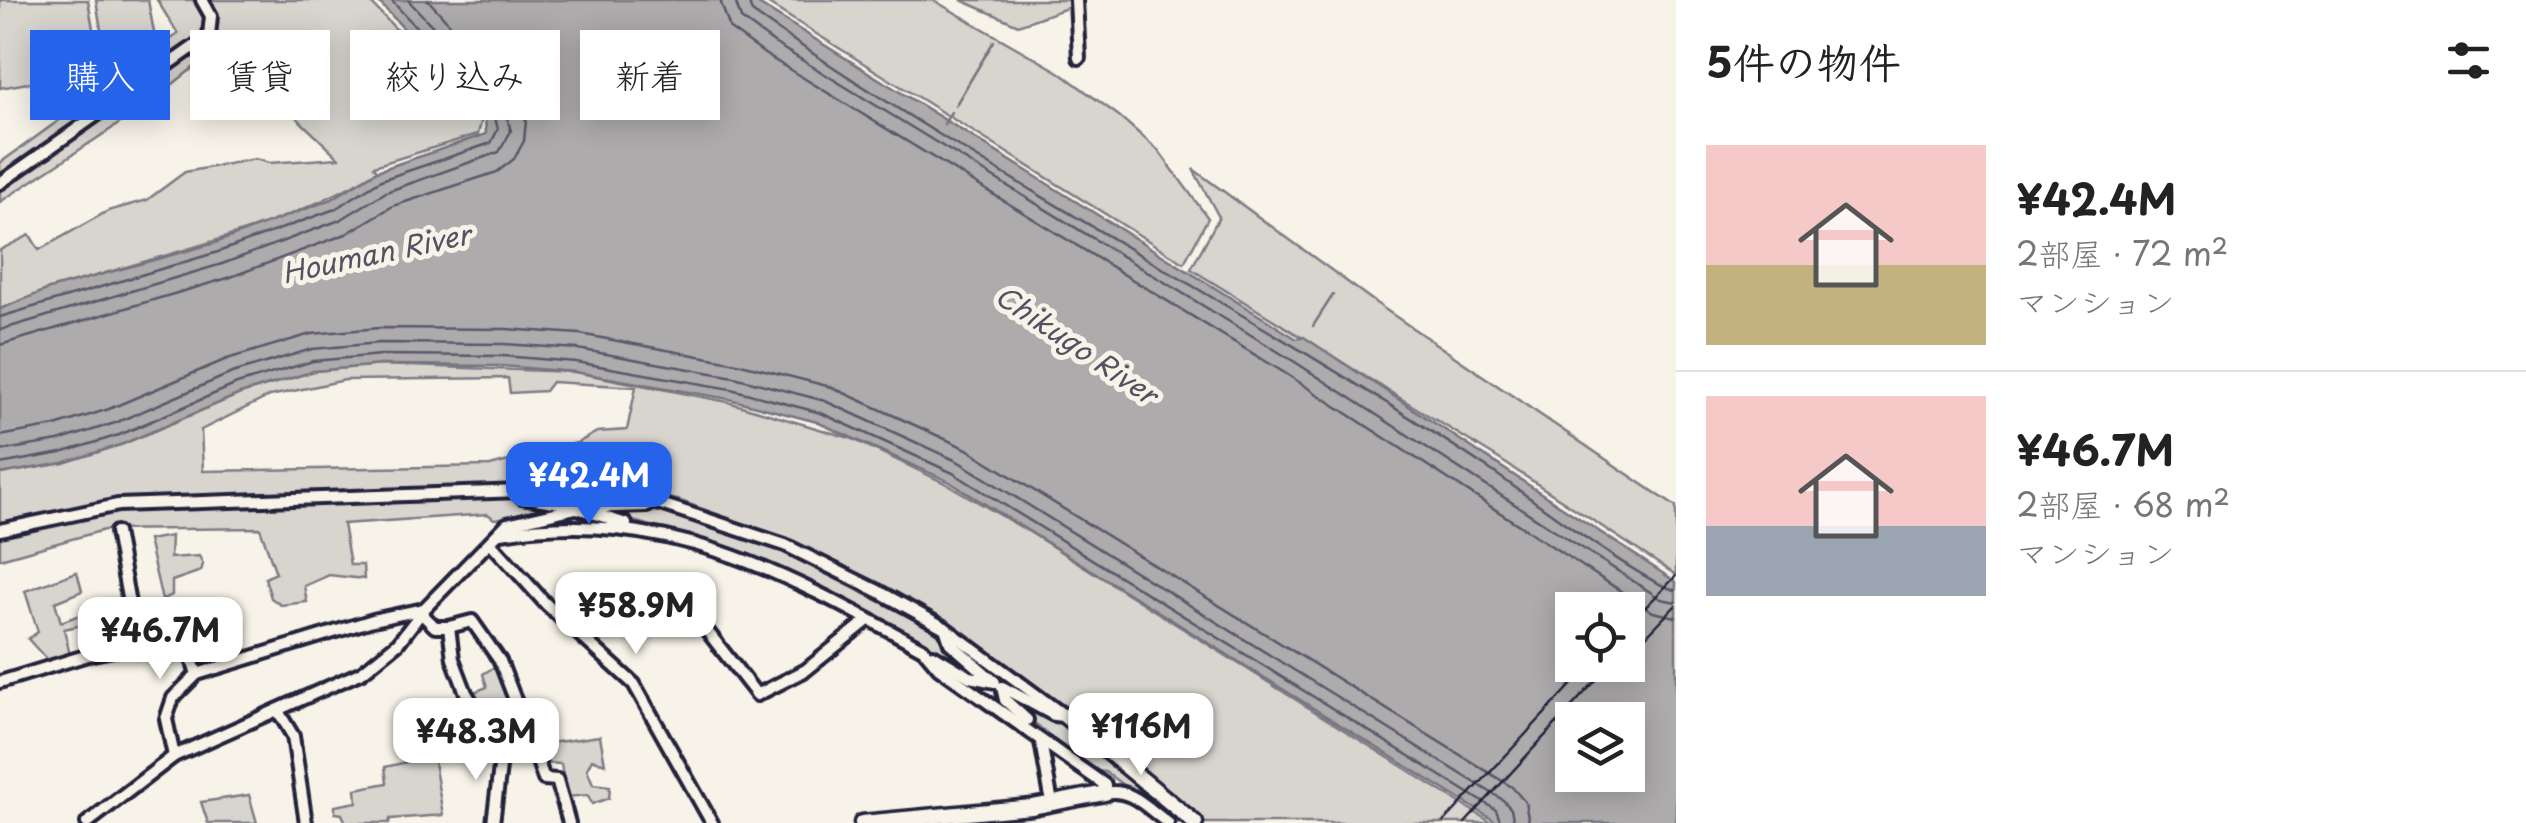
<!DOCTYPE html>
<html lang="ja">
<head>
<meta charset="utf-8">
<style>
	body { margin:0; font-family:"Playpen Sans","Klee One",sans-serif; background:#f2f2f2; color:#222; height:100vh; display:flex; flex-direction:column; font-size:38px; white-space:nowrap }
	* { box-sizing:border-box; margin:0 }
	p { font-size:32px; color:#767676 }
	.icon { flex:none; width:55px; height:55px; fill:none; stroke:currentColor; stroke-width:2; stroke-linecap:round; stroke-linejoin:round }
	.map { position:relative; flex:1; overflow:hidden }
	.side { display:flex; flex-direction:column; background:#fff; width:850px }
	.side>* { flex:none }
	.hud { position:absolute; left:30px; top:30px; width:950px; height:90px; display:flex; gap:20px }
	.tools { position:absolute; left:1555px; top:592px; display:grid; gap:20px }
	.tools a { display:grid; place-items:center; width:90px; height:90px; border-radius:0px; background:#fff; box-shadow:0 5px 25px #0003; font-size:50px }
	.price { position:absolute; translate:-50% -85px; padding:0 22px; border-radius:20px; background:#fff; color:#222; font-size:32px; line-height:65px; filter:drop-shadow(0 2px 5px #0008) }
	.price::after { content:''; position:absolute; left:50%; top:60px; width:30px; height:22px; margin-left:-15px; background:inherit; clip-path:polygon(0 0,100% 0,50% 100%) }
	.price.active { background:#2563eb; color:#fff }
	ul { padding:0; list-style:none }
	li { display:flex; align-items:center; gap:30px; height:250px; padding:0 30px }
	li+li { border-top:2px solid #e0e0e0 }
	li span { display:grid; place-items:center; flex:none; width:280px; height:200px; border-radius:0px; color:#555 }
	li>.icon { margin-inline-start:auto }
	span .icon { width:120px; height:120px; fill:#fffc; stroke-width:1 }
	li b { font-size:42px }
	h2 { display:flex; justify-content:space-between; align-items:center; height:120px; padding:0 30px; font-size:42px }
	.tag { padding:0 35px; border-radius:0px; background:#fff; box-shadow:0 5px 25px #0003; font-size:35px; line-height:90px }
	.tag.active { background:#2563eb; color:#fff }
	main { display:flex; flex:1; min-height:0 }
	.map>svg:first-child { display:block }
	.green { fill:#d8d5cf; stroke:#7d7c85; stroke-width:2.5; fill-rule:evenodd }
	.water { fill:#aeabad; stroke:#76747f; stroke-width:2.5; fill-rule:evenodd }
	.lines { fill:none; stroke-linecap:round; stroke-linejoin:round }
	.shore { stroke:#5a5969; stroke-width:2.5 }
	.stream { stroke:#76747f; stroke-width:2.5 }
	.street-casing { stroke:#22223b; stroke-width:18 }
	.secondary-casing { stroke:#22223b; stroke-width:21 }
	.street { stroke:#f7f3e8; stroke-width:10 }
	.secondary { stroke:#f7f3e8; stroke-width:14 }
	.rail { stroke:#22223b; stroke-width:2.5 }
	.labels { text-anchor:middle; stroke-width:10; stroke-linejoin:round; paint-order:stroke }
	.water-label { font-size:28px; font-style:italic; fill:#535263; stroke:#f7f3e8 }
</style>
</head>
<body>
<main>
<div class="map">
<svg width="1676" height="823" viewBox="0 0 1676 823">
	<rect width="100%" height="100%" fill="#f7f3e8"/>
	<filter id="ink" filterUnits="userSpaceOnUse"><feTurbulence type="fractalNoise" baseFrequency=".01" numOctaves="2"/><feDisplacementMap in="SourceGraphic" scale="20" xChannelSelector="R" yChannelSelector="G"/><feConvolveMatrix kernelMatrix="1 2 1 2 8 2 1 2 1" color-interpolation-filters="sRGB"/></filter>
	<g filter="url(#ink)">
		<g class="green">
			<polygon points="0,0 88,0 100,70 0,88"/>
			<path d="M96,0H148L157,49L178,34L157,0H368L482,119L478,134L374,166L377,171C261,243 124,258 0,309V250L30,235L39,250L108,211L147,200L185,172L255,159L269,163L339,158L301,122L235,43L223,44L143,108L0,202V163L151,54L106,60Z"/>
			<polygon points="762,0 933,0 1059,72 1119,116 1159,151 1208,218 1184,263"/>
			<polygon points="961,0 1072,0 1073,6 1018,25"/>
			<polygon points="1193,169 1383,308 1676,507 1676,575 1499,459 1191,269 1219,217"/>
			<path d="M381,365L575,372L728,402L853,439L947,484L1031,533L1492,823H1204L946,621L776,535L678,500L584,487H524L588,465C565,464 526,470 509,486L115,500L0,524V474L63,463L123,444L240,394L314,371ZM508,378L510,393L545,391L552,382L636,387L627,430L597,432L577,443L490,466L203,471L201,430L270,396L345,380Z"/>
			<polygon points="513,496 550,505 555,510 494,519 488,514 343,524 350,565 363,565 364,579 329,575 304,586 307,602 281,605 271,598 265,578 276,573 260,528 104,530 0,559 0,536 119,510"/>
			<path d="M667,511L781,551L931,628L982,673L979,677C851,603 744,546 598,512Z"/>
			<polygon points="171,536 170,558 199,556 203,564 201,571 172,581 172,595 162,600 148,540"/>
			<polygon points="77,572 82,591 55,602 61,622 90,611 91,623 64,629 70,655 49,662 28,639 38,632 25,591"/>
			<polygon points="499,664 525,731 520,733 503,707 483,715 472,693 487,687 483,674"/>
			<polygon points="1015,696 1065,723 1189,823 1176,823 1105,772 1090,770 1016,707 1011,699"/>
			<polygon points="600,736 605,764 592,759 587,769 593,784 610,786 609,798 592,804 588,795 567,797 561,764 543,763 536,745"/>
			<polygon points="433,756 443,815 390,819 389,823 346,823 342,814 335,813 335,806 357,802 356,789 387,783 385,767"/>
			<polygon points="249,795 257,823 208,823 201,802"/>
		</g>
		<path class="water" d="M377,0H752L1297,339L1304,337L1676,582V823H1498L948,481L817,422L729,399L575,372L502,366L381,365L314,371L240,394L123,444L63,463L0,474V309L49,289L215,243L332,199L377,171L486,134L485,115ZM1628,610V665H1572V610ZM1628,720V775H1572V720Z"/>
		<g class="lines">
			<g class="shore">
				<polyline points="720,0 730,29 766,55 1288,375 1653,612 1676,617"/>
				<polyline points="735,0 741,19 774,43 1295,362 1661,599 1676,602"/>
				<path d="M748,0L752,12C991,179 1251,310 1492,471C1524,493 1648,587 1676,590"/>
				<polyline points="0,317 218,252 335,209 381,180 491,143 498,129 493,110 391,0"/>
				<polyline points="0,330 222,264 340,220 386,192 499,152 511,131 502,100 408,0"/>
				<polyline points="0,345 228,278 346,234 393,206 497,172 514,159 524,141 526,120 519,100 428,0"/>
				<polyline points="0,436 55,426 109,409 227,359 311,334 379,328 505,329 580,334 737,363 831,387 967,449 1512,787 1525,802 1529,823"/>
				<polyline points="0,451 58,441 115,423 232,373 312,349 380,343 504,344 578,349 734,377 825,401 959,462 1503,800 1511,809 1514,823"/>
				<polyline points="0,464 61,453 119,435 237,384 313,361 381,355 503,356 576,362 731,389 821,413 953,473 1496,810 1501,823"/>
			</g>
			<g class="stream">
				<polyline points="955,106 994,41"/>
				<polyline points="944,124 951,112"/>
				<polyline points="1313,326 1333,295"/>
			</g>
			<g class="street-casing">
				<g id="street">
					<polyline points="1076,0 1079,58"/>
					<polyline points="0,183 209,36 211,16 202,0"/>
					<polyline points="522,497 562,503 626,524"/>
					<polyline points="0,530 118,505 522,491 658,503 785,545 876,590 945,628 1065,716"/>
					<polyline points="116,532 137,647"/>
					<path d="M501,533C665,506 785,573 923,649L939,668L1105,785V793C1131,787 1148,809 1168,823"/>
					<polyline points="491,543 546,604 634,684 712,823"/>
					<polyline points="680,596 757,695 806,670 868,620"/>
					<polyline points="421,613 435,627 449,627 453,659 466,693 502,751 532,744 544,779 557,780 569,823"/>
					<polyline points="449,627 472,621 500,661 532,744"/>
					<polyline points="933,655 970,677 995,682 950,643 945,628"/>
					<polyline points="0,682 88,655 184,636 197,674"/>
					<polyline points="278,711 293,736 306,823"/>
					<polyline points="1027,720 1005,700 1002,687 1054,715 1063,716"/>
					<polyline points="1041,742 1052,803"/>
					<polyline points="174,756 166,719 173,698 197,674 373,620 424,609"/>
					<polyline points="87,823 174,756 362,672 398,643 424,609 507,524 576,508 647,506"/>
					<polyline points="493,823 502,751"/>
				</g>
			</g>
			<g class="secondary-casing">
				<g id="secondary">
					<polyline points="1065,716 1195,823"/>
					<polyline points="862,823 1032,807 1105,793"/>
				</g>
			</g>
			<use href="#street" class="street"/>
			<use href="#secondary" class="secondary"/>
			<g class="rail">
				<polyline points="1628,625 1676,576"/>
				<polyline points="1628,655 1676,605"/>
				<polyline points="1443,823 1590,665"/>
				<polyline points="1465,823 1610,665"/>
			</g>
		</g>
	</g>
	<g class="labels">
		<g class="water-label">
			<text transform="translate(376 254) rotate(-12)" y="10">Houman River</text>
			<text transform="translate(1076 345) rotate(34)" y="10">Chikugo River</text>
		</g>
	</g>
</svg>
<div class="tools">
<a><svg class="icon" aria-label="locate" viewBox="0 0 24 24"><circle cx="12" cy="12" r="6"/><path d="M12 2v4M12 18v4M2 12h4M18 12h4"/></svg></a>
<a><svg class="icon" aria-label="layers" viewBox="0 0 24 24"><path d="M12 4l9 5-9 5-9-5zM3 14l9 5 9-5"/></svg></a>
</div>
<b class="price active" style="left:589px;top:527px">¥42.4M</b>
<b class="price" style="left:636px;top:657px">¥58.9M</b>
<b class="price" style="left:160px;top:682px">¥46.7M</b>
<b class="price" style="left:1141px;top:778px">¥116M</b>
<b class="price" style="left:476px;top:783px">¥48.3M</b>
<div class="hud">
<a class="tag active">購入</a>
<a class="tag">賃貸</a>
<a class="tag">絞り込み</a>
<a class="tag">新着</a>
</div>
</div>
<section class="side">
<h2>5件の物件<svg class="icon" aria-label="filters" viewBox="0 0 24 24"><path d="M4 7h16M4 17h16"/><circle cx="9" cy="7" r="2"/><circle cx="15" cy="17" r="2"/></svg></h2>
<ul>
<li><span style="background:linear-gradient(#f6c9c9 60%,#c2b280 0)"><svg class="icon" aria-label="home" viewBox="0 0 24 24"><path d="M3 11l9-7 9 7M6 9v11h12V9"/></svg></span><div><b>¥42.4M</b><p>2部屋 · 72 m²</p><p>マンション</p></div></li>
<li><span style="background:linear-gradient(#f6c9c9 65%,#9aa5b1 0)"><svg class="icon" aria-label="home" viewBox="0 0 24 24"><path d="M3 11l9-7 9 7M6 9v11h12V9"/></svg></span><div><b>¥46.7M</b><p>2部屋 · 68 m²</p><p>マンション</p></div></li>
</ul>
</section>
</main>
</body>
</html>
